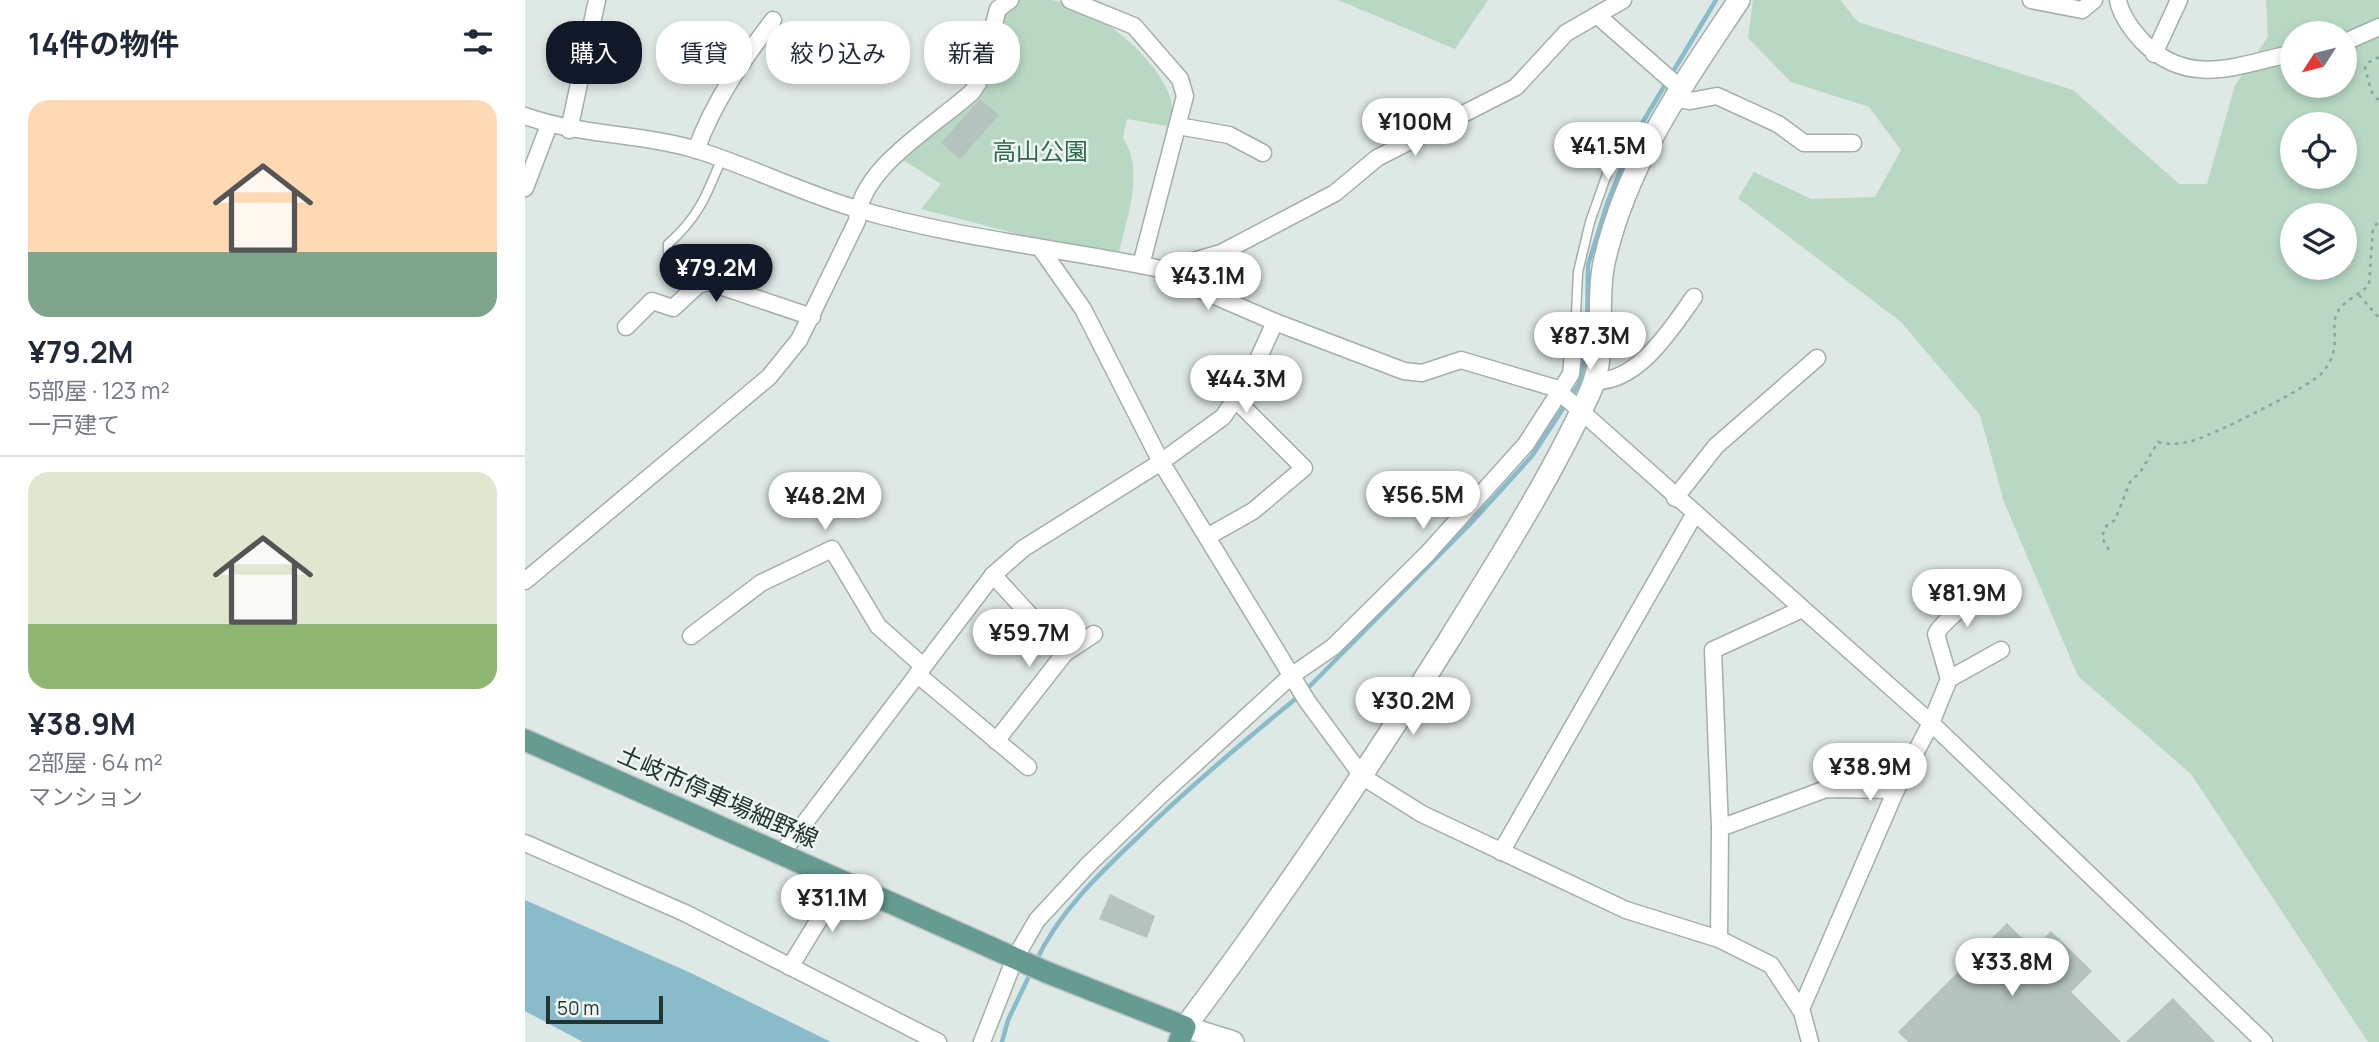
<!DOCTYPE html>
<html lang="ja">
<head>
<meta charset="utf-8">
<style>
	body { margin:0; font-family:Manrope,"Noto Sans JP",sans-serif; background:#f2f2f3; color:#1f2937; height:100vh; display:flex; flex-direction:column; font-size:26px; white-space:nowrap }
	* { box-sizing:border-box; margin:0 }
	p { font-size:23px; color:#747a83 }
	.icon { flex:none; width:38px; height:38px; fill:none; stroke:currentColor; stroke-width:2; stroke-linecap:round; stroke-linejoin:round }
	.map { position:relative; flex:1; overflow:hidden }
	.side { display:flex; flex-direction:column; background:#fff; width:525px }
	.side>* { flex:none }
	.guide { position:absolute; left:21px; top:21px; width:665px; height:63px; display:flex; gap:14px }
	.needle { width:46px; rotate:234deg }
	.fabs { position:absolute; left:1755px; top:21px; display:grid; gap:14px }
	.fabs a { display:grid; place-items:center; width:77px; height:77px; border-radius:50%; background:#fff; box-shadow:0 4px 10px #0003; font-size:35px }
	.scale { position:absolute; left:21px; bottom:18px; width:117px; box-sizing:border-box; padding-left:7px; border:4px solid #213632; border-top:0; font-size:19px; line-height:24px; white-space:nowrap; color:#213632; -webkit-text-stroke:5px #eef5f2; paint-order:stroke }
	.price { position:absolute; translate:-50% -60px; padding:0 16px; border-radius:24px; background:#fff; color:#222; font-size:23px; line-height:46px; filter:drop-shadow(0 2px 4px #0008) }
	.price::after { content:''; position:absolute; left:50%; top:42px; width:21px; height:16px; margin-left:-10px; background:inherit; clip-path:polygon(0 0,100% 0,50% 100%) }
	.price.active { background:#111827; color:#fff }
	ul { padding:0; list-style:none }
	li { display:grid; align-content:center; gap:14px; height:371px; padding:0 28px }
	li+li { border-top:2px solid #e0e1e3 }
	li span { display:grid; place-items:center; height:217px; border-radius:21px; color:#555 }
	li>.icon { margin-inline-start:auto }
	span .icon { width:126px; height:126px; fill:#fffc; stroke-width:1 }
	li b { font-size:30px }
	h2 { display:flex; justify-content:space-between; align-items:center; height:84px; padding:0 28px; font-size:30px }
	.pill { padding:0 24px; border-radius:28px; background:#fff; box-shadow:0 4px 10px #0003; font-size:24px; line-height:63px }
	.pill.active { background:#111827; color:#fff }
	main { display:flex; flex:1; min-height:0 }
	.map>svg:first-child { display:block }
	.green { fill:#b8d8c3; fill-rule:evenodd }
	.water { fill:#89bbca }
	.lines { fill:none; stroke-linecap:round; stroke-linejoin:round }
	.stream { stroke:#89bbca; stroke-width:4.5 }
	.building { fill:#b4c3bd }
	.service-casing { stroke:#a2afab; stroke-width:11 }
	.minor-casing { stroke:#a2afab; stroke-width:19 }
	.tertiary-casing { stroke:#a2afab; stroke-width:24 }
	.secondary-casing { stroke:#9eb3ad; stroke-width:24 }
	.primary-casing { stroke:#bcc3c2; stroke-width:24 }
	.path { stroke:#81a9a0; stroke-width:2.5; stroke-dasharray:3.5 5; stroke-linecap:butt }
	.service { stroke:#fff; stroke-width:8 }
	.minor { stroke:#fff; stroke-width:16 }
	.tertiary { stroke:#fff; stroke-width:21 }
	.secondary { stroke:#fff; stroke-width:21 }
	.primary { stroke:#669b91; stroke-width:21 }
	.labels { text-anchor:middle; stroke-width:5; stroke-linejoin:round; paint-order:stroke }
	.park-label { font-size:24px; fill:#2e6a4a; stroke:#eef5f2 }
	.street-label { font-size:24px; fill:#213632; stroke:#eef5f2 }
</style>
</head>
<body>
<main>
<section class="side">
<h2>14件の物件<svg class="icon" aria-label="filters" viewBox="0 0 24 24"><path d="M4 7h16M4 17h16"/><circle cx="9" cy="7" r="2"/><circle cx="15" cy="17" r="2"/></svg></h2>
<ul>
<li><span style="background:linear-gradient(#ffd9b3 70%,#7fa58c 0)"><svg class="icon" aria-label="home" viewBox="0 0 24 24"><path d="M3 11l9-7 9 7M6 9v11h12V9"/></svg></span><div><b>¥79.2M</b><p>5部屋 · 123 m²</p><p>一戸建て</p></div></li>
<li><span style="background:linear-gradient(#dfe7d0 70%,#8fb573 0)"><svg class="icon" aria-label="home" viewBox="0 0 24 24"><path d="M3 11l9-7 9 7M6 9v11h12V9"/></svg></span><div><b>¥38.9M</b><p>2部屋 · 64 m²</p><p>マンション</p></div></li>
</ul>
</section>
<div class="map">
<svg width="1854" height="1042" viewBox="0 0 1854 1042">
	<rect width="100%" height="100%" fill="#dee8e4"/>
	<g class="green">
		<path d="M489,0C501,0 514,0 526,0C570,6 634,58 646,100C648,109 647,119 647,127L602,119L598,138C620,171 602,216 594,252L493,234L396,209L416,184L378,160L443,105L470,31Z"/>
		<polygon points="813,0 963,0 930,49"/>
		<path d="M1228,0H1315L1333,22L1548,90L1654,184H1682L1710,85L1743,37L1741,0H1854V1042H1843L1666,774L1553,676L1479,502L1455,415L1376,322L1213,198L1229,172L1286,199L1350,197L1376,150L1344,107L1266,82L1223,38ZM1768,33H1820V86H1768ZM1768,124H1820V177H1768ZM1768,215H1820V268H1768Z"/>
	</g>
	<polygon class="water" points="0,900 166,973 306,1042 58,1042 0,1011"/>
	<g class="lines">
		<g class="stream">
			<polyline points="781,690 945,524 1007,456 1054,384 1062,347 1063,265 1083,201 1110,135 1191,0"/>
			<path d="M511,961C534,912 574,874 613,837C664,787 719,741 774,696"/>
			<polyline points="477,1042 483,1020 506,972"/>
		</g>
	</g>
	<g class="building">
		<polygon points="455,99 474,115 435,159 416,143"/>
		<polygon points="585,894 630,916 622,938 574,919"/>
		<polygon points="1482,923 1508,949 1526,931 1567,971 1546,992 1596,1042 1383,1042 1373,1032"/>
		<polygon points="1648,998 1690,1042 1601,1042"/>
	</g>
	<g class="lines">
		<g class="service-casing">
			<g id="service">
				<path d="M173,285L143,252V244C172,219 182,195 196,160"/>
				<polyline points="1050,334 1053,272 1065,222 1083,171"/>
			</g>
		</g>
		<g class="minor-casing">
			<g id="minor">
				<polyline points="545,0 609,26 655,79 660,96 616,265"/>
				<polyline points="1506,0 1557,10 1569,0"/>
				<path d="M1593,0C1596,16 1606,29 1617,41C1663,88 1711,66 1768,53"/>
				<polyline points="1073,16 1155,88"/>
				<polyline points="1820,42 1854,27"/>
				<polyline points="1629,54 1654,0"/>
				<polyline points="1148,98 1165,101 1192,96 1253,124 1279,143 1328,143"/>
				<path d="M0,116C56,136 116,133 172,150C226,167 278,193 332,209C434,239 542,249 646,271L662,284L750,322L879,371L897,373L936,360L1030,388L1406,723L1739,1042"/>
				<polyline points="653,126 704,135 738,153"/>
				<polyline points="44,130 72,0"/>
				<path d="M171,150C189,101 217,61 248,20"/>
				<polyline points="0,188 24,125"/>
				<polyline points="516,249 558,309 636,462 782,701 838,777 897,814 1101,910 1194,939 1246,965 1277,1012 1285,1042"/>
				<polyline points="646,271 658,264 696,253 810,193 852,158 991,87 1041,33 1098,0"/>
				<polyline points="101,327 127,301 148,308 173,285 183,282 287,317"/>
				<path d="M1069,381C1113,383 1147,328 1169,297"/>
				<polyline points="1150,498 1191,446 1292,358"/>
				<polyline points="682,537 728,511 779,468 710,399"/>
				<polyline points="468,575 540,653"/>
				<path d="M0,581L244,377L274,340L332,221C334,168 410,126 447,92L453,83L473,9L485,0"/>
				<polyline points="166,636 236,583 307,549 353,626 398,666"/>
				<polyline points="392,674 503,767"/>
				<path d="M1424,679L1411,634C1422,614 1444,612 1443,585"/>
				<polyline points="471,741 540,653 569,634"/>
				<polyline points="1195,828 1301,789 1371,790"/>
				<polyline points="0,843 160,913 413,1042"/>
				<polyline points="976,852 1169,515"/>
				<polyline points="256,854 468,575 499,548 636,462 698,417 724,379 750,322"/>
				<polyline points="1194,939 1195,828 1188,650 1275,610"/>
				<polyline points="265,967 317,882"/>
				<polyline points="1276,1009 1371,790 1406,723 1424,679 1476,650"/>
				<polyline points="457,1042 490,958 512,920 564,864 637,794 766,676 808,647 902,554 1001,444 1046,374 1050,334"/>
			</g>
		</g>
		<g class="tertiary-casing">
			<path id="tertiary" d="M660,1027C754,902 841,772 924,640C974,559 1026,478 1065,392C1083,353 1070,304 1079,263C1101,163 1159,83 1214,0"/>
		</g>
		<g class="secondary-casing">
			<polyline id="secondary" points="660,1027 708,1042"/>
		</g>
		<g class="primary-casing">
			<polyline id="primary" points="0,740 521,972 660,1027 654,1042"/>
		</g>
		<g class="path">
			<polyline points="1854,57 1842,63 1840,69 1847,93 1854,101"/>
			<polyline points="1834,295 1854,318"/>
			<path d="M1584,550L1577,538L1580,527L1590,520L1605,482L1616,471L1633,442C1645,445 1658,444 1670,440C1692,433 1783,388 1797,373C1819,347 1804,330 1812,313C1818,301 1834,295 1844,285L1848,227L1854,222"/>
		</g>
		<use href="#service" class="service"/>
		<use href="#minor" class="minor"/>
		<use href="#tertiary" class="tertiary"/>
		<use href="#secondary" class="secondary"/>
		<use href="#primary" class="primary"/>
	</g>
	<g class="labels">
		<g class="park-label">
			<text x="515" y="160">高山公園</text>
		</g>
		<g class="street-label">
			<text transform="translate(193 797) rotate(24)" y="8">土岐市停車場細野線</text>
		</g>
	</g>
</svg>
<div class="fabs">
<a><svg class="needle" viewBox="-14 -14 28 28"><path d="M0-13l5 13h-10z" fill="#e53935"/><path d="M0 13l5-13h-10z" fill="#747a83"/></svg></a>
<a><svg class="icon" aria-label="locate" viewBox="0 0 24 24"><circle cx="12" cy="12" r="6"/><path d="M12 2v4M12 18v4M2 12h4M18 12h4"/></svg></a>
<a><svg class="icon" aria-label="layers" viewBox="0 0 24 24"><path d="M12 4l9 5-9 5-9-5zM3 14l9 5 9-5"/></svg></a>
</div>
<div class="scale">50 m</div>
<b class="price" style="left:890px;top:158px">¥100M</b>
<b class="price" style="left:1083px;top:182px">¥41.5M</b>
<b class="price active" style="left:191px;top:304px">¥79.2M</b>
<b class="price" style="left:683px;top:312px">¥43.1M</b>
<b class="price" style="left:1065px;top:372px">¥87.3M</b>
<b class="price" style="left:721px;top:415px">¥44.3M</b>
<b class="price" style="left:898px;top:531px">¥56.5M</b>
<b class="price" style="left:300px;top:532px">¥48.2M</b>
<b class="price" style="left:1442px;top:629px">¥81.9M</b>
<b class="price" style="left:504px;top:669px">¥59.7M</b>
<b class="price" style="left:888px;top:737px">¥30.2M</b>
<b class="price" style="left:1345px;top:803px">¥38.9M</b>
<b class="price" style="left:307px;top:934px">¥31.1M</b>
<b class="price" style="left:1487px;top:998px">¥33.8M</b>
<div class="guide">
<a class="pill active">購入</a>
<a class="pill">賃貸</a>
<a class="pill">絞り込み</a>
<a class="pill">新着</a>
</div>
</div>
</main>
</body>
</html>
